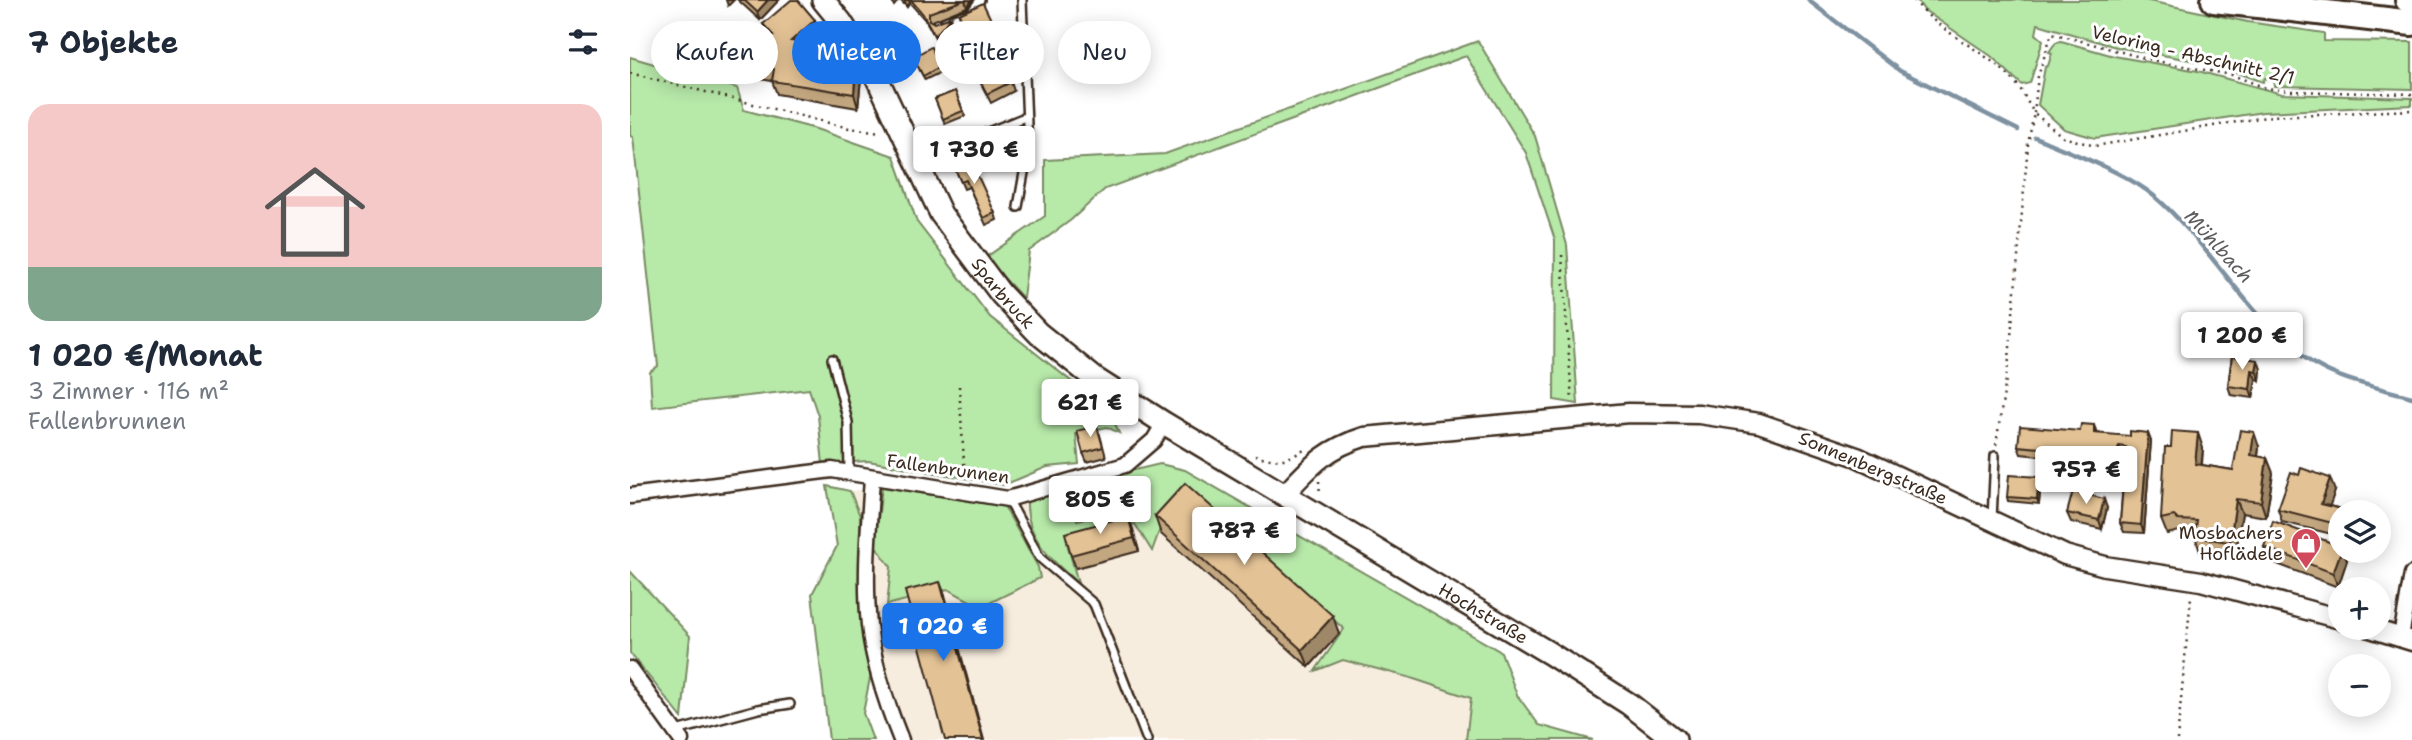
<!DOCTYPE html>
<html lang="de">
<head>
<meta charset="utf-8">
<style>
	body { margin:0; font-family:"Shantell Sans",sans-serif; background:#f6f6f7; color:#1f2937; height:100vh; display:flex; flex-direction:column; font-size:26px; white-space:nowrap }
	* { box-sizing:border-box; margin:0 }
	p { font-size:23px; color:#747a83 }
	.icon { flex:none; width:38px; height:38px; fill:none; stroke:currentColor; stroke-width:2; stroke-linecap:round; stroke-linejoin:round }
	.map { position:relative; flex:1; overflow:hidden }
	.panel { display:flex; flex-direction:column; background:#fff; width:630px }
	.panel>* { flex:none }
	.guide { position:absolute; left:21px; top:21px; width:665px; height:63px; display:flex; gap:14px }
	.buttons { position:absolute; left:1698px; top:500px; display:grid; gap:14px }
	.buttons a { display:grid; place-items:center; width:63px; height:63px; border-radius:50%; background:#fff; box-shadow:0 4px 18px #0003; font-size:35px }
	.price { position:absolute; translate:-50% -60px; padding:0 16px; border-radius:7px; background:#fff; color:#222; font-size:23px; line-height:46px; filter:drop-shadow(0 2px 4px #0008) }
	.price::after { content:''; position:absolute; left:50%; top:42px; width:21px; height:16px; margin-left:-10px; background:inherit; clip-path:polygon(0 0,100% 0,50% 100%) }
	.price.active { background:#1a73e8; color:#fff }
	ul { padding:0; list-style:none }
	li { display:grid; align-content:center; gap:14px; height:371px; padding:0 28px }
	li+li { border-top:2px solid #e0e1e3 }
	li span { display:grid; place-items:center; height:217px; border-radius:21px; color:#555 }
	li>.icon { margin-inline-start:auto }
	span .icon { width:126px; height:126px; fill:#fffc; stroke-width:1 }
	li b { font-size:30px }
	h2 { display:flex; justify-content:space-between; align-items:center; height:84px; padding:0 28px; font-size:30px }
	.pill { padding:0 24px; border-radius:32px; background:#fff; box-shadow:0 4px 18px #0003; font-size:24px; line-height:63px }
	.pill.active { background:#1a73e8; color:#fff }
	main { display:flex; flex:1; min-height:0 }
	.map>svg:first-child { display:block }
	.built { fill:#f7eddf }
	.green { fill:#b7e9a9; stroke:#798a64; stroke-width:2 }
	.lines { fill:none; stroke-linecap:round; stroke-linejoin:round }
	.stream { stroke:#7e91a0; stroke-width:4.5 }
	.service-casing { stroke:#3b2a1e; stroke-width:12 }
	.minor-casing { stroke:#3b2a1e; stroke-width:19 }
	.tertiary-casing { stroke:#3b2a1e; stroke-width:23 }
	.secondary-casing { stroke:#3b2a1e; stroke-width:26 }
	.trunk-casing { stroke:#3b2a1e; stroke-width:30 }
	.path { stroke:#3b2a1e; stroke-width:2.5; stroke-dasharray:2 5; stroke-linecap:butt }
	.service { stroke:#fff; stroke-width:7 }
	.minor { stroke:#fff; stroke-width:14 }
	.tertiary { stroke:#fff; stroke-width:18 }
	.secondary { stroke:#fff; stroke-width:21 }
	.trunk { stroke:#fff; stroke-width:24 }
	.wall { fill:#c3a780; stroke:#3b2a1e; stroke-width:2 }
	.shaded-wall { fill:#9f8868; stroke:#3b2a1e; stroke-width:2 }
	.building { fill:#e3c295; stroke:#3b2a1e; stroke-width:2 }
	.labels { text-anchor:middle; stroke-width:6; stroke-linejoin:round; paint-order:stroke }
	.street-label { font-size:18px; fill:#3b2a1e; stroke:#fff }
	.poi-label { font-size:18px; fill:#3b2a1e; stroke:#fff; text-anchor:end }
	.water-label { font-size:19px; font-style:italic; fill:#5d5d5f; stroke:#fff }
</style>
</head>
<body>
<main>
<section class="panel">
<h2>7 Objekte<svg class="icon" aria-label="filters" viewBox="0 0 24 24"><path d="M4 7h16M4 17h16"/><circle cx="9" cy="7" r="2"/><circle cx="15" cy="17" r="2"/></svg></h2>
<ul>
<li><span style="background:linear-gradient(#f6c9c9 75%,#7fa58c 0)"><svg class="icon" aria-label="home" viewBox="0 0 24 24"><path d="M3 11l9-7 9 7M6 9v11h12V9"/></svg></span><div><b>1 020 €/Monat</b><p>3 Zimmer · 116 m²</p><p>Fallenbrunnen</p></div></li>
</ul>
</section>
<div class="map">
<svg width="1782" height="740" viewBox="0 0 1782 740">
	<rect width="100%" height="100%" fill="#fff"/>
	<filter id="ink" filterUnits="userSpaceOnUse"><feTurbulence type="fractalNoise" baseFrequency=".0143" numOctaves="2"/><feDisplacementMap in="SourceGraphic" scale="14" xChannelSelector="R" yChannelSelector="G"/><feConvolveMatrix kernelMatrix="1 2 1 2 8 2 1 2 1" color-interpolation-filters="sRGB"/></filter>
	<g filter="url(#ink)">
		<polygon class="built" points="252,487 245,545 351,607 408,567 374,506 397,500 396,520 417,557 447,582 436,543 505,524 522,550 530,529 561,494 714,629 686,670 713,660 778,677 842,698 836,740 268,740 231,618 230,516 220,491"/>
		<g class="green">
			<polygon points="1287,0 1514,0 1618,22 1694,33 1694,41 1782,42 1782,89 1644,86 1643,81 1635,78 1633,82 1583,64 1486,47 1408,24 1406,34 1413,40 1400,83 1392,85 1361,56 1294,10"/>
			<polygon points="848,41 905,136 937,245 948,404 924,400 925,240 896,153 836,56 475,189 441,220 399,251 393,298 355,258 415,216 415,160 535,154"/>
			<polygon points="1431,41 1484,56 1568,71 1652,94 1782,98 1782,105 1633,112 1465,138 1434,129 1408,105 1415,67 1418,66 1422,53 1419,52 1426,42"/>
			<polygon points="0,57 107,88 114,110 186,129 264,156 287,222 360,317 480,412 489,433 477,427 446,434 449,464 417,467 374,485 238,461 193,464 188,416 179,389 22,407 20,372 28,366 3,137 0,136"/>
			<path d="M530,464L555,470L871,652L887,695L909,725L963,740H836L841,698L778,677L713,660L685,671L714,629L561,495L530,529L522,551L505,524L437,543L448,583C421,560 395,537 397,500L440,489L447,520L482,513L475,477Z"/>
			<polygon points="197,486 220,491 230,516 231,618 241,673 233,713 243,740 199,740 182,594 207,546"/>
			<polygon points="252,487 374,506 408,567 410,578 351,607 318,589 257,605 261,567 245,545"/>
			<polygon points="0,571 60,636 52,718 0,653"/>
		</g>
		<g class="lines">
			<g class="stream">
				<polyline points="1178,0 1270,71 1388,130"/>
				<path d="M1405,137C1440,153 1496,172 1524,196C1583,245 1630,339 1695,370C1722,383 1754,389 1782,397"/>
			</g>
			<g class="service-casing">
				<g id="service">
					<polyline points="315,21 341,12 350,0"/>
					<polyline points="289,160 395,117"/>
					<polyline points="388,207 398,150 392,0"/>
					<polyline points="202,359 218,422 219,472"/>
					<polyline points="378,499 410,558 464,604 517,740"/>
					<polyline points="1362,519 1365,456"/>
					<polyline points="46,731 128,709 160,704"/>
				</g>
			</g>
			<g class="minor-casing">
				<g id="minor">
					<path d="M242,478C239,526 234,576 239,625C243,663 257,705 271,740"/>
					<polyline points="0,496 202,470 378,499 495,465 524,440 534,423"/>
					<polyline points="1771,637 1782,574"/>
					<polyline points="0,669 51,740"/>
				</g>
			</g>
			<g class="tertiary-casing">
				<g id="tertiary">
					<path d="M654,495C681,466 695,449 734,437L999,413L1069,414L1129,423L1227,457L1435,555L1475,566L1571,581L1710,619"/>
					<polyline points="1740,628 1782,641"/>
				</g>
			</g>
			<g class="secondary-casing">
				<g id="secondary">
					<path id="s1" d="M193,0L211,22L247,78L311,214L371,294L408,333L464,378L534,423L919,653L999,704L1045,740"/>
				</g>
			</g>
			<g class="trunk-casing">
				<g id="trunk">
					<polyline points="1584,0 1782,23"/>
					<polyline points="1778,0 1782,0"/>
				</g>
			</g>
			<g class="path">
				<path d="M1284,0C1312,37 1361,51 1389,87C1394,94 1398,104 1403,111"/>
				<polyline points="0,73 219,128 252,132"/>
				<polyline points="1404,113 1408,76 1422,33 1521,60 1602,75 1636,88 1659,91 1782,94"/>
				<polyline points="932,255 942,401"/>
				<polyline points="329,386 335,476"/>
				<polyline points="1366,445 1379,359 1398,144 1404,113 1433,137 1465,146 1642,116 1782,110"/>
				<path d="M625,455C646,462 656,461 674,450"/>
				<polyline points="689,481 690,495"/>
				<polyline points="1547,740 1561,597"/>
			</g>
			<use href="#service" class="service"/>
			<use href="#minor" class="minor"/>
			<use href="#tertiary" class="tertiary"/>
			<use href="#secondary" class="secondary"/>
			<use href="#trunk" class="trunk"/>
		</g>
		<g class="wall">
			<polygon points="108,0 149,0 130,20"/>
			<polygon points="270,0 342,0 337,7 302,21 304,23 324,25 308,43 296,21 280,3 277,7"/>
			<polygon points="329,14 365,28 369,38 345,49"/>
			<polygon points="185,20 190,34 178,44 200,60 231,78 228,108 147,94 142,81 110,76 108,71 80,66 76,53 105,29 110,42 104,49 137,34 133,24"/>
			<polygon points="283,57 311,66 313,71 295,80"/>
			<polygon points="343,67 381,82 384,91 361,103 347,76"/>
			<polygon points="325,91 335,116 315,124 305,99"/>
			<polygon points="377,128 390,161 367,169 355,137"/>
			<polygon points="323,164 365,213 367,220 356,225 339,187 334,189"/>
			<polygon points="1602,356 1631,369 1630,380 1626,379 1623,398 1601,395 1598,386"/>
			<polygon points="1464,425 1467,433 1521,441 1514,533 1494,532 1490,523 1495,455 1492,455 1489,464 1391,454 1388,446 1450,431"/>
			<polygon points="470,435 476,457 457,462 453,453"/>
			<polygon points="1629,447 1628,457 1637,458 1643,473 1636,517 1612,513 1605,557 1570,552 1565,536 1553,535 1549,531 1537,534 1531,519 1573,448 1572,465 1603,470"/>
			<polygon points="1409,477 1411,481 1409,504 1378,501 1377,497"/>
			<polygon points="1705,491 1699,506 1720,511 1721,513 1710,513 1710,536 1652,522 1648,509"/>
			<polygon points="1477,508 1472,529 1441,522 1437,513"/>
			<polygon points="498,516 509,551 446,568 441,555"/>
			<polygon points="525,516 709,634 679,667 531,534"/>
			<polygon points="1634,547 1717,560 1708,587 1639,561"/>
		</g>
		<g class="shaded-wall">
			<polygon points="96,0 104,0 98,6"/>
			<polygon points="138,0 149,0 130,20 127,12"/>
			<polygon points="261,0 269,0 264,6"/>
			<polygon points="274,0 279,0 280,3 277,7"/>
			<polygon points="335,0 342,0 337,7"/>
			<polygon points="321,17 324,25 308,43 305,36"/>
			<polygon points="185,20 190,34 166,54 161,41"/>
			<polygon points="105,29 110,42 100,53 95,40"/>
			<polygon points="196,46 201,60 194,59"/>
			<polygon points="226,64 231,78 228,108 224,94"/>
			<polygon points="1628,360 1631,369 1630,380 1626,371"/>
			<polygon points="1622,370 1626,379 1623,398 1620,389"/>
			<polygon points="1624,432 1629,447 1626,470 1621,455"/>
			<polygon points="1518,433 1521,441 1514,533 1511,525"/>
			<polygon points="1568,433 1573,448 1570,479 1565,464"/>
			<polygon points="1489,446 1492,455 1489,464 1486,455"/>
			<polygon points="1637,458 1643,473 1636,517 1631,502"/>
			<polygon points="1409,477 1411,481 1409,504 1407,499"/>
			<polygon points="1700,478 1705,491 1696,516 1691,504"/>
			<polygon points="1474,499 1477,508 1472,529 1469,520"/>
			<polygon points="1606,499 1612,513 1605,557 1600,542"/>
			<polygon points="498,516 503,529 509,551 504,538"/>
			<polygon points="1711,551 1714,551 1717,560 1708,587 1703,573"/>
			<polygon points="310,582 315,595 354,740 353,740"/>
			<polygon points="703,616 709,634 679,667 672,650"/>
		</g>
		<g class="building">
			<polygon points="114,0 138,0 127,12"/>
			<polygon points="161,0 168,0 185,20 161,41 196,46 194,59 226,64 224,94 142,81 144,69 105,63 105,58 76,53 80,25 105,29 95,40 103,49 123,32 143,35 133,24"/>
			<polygon points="281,0 334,0 299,13 299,20 304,23 321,17 305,36 293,14"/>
			<polygon points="353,3 365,28 342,40 329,14"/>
			<polygon points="301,47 311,66 293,76 283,57"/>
			<polygon points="367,55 381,82 357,94 343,67"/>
			<polygon points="325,91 333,111 313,119 305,99"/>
			<polygon points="377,128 386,151 364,160 355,137"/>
			<polygon points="339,157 365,213 353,218 336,180 331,182 323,164"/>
			<polygon points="1602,356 1628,360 1626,371 1622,370 1620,389 1598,386"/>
			<polygon points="1451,424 1464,425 1464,433 1500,436 1500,431 1518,433 1511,525 1490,523 1496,447 1489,446 1486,455 1388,446 1390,426 1450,431"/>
			<polygon points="467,426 473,447 453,453 447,431"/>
			<polygon points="1610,430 1624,432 1621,455 1637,458 1631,502 1606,499 1600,542 1565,537 1567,521 1548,520 1544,516 1531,519 1535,447 1541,447 1542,431 1568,433 1565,464 1603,470"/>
			<polygon points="1671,468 1700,478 1691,504 1720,511 1720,513 1710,513 1710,525 1648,509 1661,472 1669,475"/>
			<polygon points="1379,475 1409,477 1407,499 1377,497"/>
			<polygon points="555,483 703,616 672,650 525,516"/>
			<polygon points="1443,491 1474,499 1469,520 1437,513"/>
			<polygon points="498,516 504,538 441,555 435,533"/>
			<polygon points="1643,521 1710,546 1710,551 1711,551 1703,573 1634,547"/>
			<polygon points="310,582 353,740 315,740 275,591"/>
		</g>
	</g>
	<defs>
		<g id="shop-pin" transform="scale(1.575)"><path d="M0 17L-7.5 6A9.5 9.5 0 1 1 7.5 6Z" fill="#d1495b" stroke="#fff"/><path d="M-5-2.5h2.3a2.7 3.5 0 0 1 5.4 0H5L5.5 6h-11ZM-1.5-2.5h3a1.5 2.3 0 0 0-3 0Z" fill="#fff"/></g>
	</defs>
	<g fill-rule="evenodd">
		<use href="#shop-pin" x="1676" y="543"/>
	</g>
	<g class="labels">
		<g class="street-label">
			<text transform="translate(1563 55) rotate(13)" y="6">Veloring - Abschnitt 2/1</text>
			<text dy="6" stroke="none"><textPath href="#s1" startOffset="346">Sparbruck</textPath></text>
			<text transform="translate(1243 468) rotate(23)" y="6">Sonnenbergstraße</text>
			<text transform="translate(318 469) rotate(8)" y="6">Fallenbrunnen</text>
			<text dy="6" stroke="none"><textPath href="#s1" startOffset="926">Hochstraße</textPath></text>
		</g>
		<g class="poi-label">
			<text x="1653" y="539">Mosbachers<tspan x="1653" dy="21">Hoflädele</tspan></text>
		</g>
		<g class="water-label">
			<text transform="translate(1589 246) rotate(48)" y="7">Mühlbach</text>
		</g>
	</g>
</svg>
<div class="buttons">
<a><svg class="icon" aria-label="layers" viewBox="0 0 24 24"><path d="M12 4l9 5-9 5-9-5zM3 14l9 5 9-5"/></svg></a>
<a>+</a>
<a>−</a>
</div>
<b class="price" style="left:344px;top:186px">1 730 €</b>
<b class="price" style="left:1612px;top:372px">1 200 €</b>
<b class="price" style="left:460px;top:439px">621 €</b>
<b class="price" style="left:1456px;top:506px">757 €</b>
<b class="price" style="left:470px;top:536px">805 €</b>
<b class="price" style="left:614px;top:567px">787 €</b>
<b class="price active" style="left:313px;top:663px">1 020 €</b>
<div class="guide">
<a class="pill">Kaufen</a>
<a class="pill active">Mieten</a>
<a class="pill">Filter</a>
<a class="pill">Neu</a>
</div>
</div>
</main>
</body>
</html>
